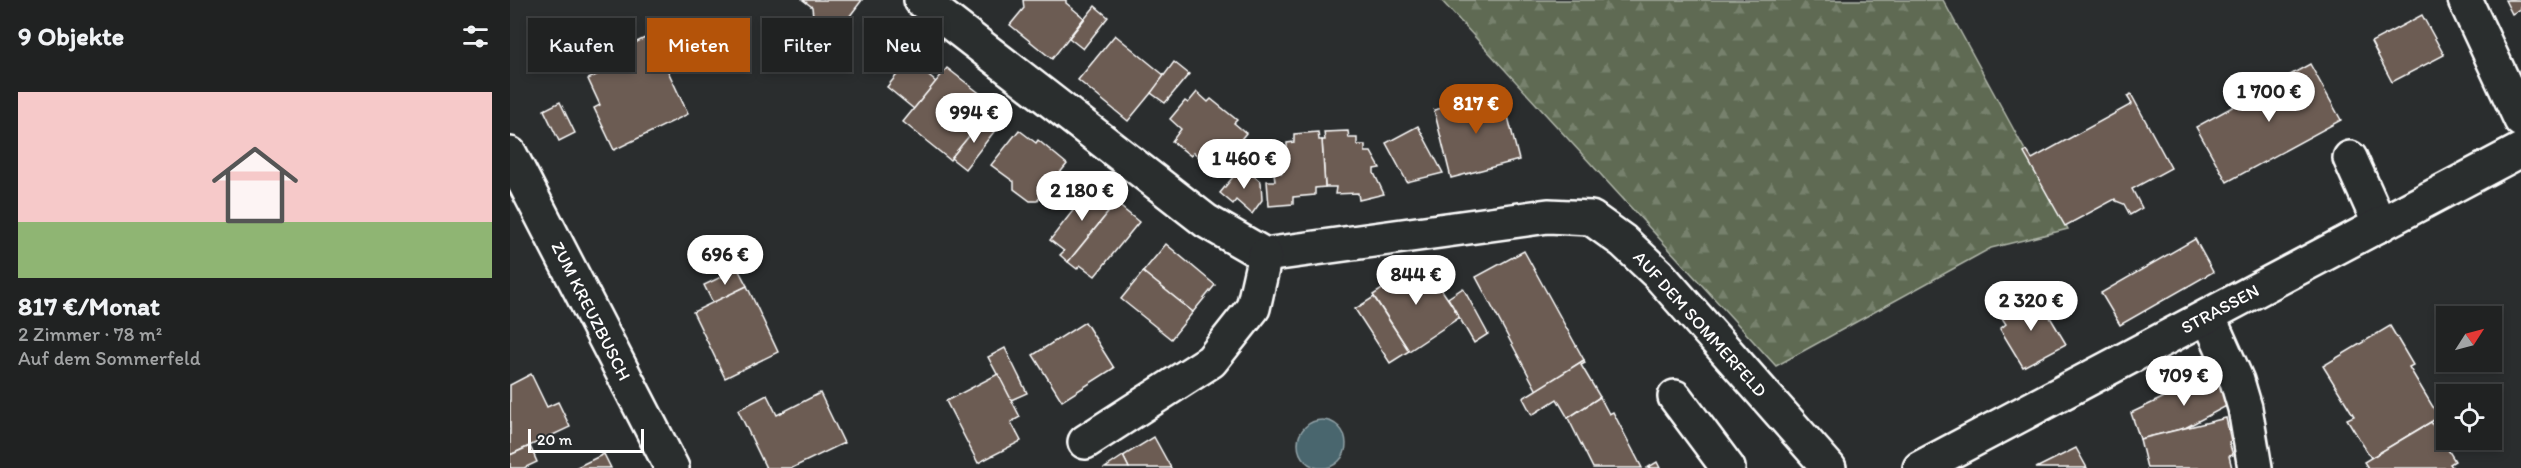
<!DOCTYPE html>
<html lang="de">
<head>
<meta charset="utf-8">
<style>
	body { margin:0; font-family:Itim,sans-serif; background:#282a2a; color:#f1f3f6; height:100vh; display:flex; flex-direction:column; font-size:22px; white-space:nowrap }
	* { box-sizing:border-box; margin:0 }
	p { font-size:20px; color:#a2a4a5 }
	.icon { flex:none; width:33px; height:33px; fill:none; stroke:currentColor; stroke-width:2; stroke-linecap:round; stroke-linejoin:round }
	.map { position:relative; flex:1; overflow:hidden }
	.sheet { display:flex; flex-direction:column; background:#202222; width:510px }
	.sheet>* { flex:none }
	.banner { position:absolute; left:18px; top:18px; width:570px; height:54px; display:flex; gap:12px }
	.needle { width:39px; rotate:54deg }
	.fabs { position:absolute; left:1926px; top:306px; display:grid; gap:12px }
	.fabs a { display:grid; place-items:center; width:66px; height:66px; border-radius:0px; background:#202222; box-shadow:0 3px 9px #0003,0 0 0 2px #3d3f40; font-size:30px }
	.scale { position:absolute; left:18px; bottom:15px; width:116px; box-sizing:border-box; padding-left:6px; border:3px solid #fff; border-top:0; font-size:16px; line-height:21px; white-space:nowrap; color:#fff; -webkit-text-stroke:4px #2a2d2e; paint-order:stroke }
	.price { position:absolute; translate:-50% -51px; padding:0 14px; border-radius:21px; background:#fff; color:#222; font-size:20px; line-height:39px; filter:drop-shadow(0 2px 3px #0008) }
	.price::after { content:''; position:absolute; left:50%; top:36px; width:18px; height:14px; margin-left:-9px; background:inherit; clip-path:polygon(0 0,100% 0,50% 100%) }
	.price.selected { background:#b45309; color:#fff }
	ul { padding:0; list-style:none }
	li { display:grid; align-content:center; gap:12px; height:318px; padding:0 18px }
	li span { display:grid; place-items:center; height:186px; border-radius:0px; color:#555 }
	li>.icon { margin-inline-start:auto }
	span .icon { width:108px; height:108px; fill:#fffc; stroke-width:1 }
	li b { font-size:26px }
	h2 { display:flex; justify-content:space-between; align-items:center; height:72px; padding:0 18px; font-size:26px }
	.chip { padding:0 21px; border-radius:0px; background:#202222; box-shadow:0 3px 9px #0003,0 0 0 2px #3d3f40; font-size:21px; line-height:54px }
	.chip.selected { background:#b45309; color:#fff }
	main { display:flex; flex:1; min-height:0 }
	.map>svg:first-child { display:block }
	.forest { fill:url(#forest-firs); stroke:#afb5a9; stroke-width:1.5 }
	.water { fill:#4a666e; stroke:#92a3a8; stroke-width:1.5 }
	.building { fill:#6c5c53; stroke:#fff; stroke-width:1.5 }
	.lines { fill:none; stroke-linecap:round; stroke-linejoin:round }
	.minor-casing { stroke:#fff; stroke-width:38 }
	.major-casing { stroke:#fff; stroke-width:38 }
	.minor { stroke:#2a2d2e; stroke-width:33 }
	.major { stroke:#2a2d2e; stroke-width:33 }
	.labels { text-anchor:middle; stroke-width:4.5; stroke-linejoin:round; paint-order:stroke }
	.street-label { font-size:18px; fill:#fff; stroke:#2a2d2e }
</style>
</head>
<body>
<main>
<section class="sheet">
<h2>9 Objekte<svg class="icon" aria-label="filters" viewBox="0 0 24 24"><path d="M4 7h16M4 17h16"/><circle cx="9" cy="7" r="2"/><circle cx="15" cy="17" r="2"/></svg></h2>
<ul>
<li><span style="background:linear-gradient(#f6c9c9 70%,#8fb573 0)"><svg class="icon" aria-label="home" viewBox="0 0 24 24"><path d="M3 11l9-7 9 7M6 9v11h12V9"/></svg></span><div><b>817 €/Monat</b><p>2 Zimmer · 78 m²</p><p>Auf dem Sommerfeld</p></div></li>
</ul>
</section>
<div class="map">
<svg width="2011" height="468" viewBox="0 0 2011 468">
	<defs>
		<pattern id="forest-firs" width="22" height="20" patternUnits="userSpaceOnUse" patternTransform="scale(1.5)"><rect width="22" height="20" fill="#5f6b53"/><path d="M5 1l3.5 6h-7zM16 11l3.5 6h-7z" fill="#77816d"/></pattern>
	</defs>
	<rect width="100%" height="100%" fill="#2a2d2e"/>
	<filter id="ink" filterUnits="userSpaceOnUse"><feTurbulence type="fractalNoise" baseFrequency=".0167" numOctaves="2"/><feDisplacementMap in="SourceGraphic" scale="12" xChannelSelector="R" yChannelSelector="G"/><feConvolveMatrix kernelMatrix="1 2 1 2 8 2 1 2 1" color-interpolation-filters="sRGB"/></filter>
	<g filter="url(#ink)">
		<polygon class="forest" points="931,0 1433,0 1558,229 1481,248 1266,366"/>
		<circle class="water" cx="812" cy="444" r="24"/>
		<g class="building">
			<polygon points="293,0 352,0 330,29 311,15 303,16 302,7"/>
			<polygon points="513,0 556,0 556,3 574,18 542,59 500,25 514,8"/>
			<polygon points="1995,0 2011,0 2011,9 2002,14"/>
			<polygon points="585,6 598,17 573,49 559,38"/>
			<polygon points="1912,15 1934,55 1882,82 1861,42"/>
			<polygon points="141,35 178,114 104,150 84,108 90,105 78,79 93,72 88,61"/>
			<polygon points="605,35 655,76 618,121 568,80"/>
			<polygon points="399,60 426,82 404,109 377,87"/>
			<polygon points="664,62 679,74 655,103 641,93"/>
			<polygon points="1800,64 1831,120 1717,182 1686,127"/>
			<polygon points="437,68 485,105 440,160 393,122"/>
			<polygon points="687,92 698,102 701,99 727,120 724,123 736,133 706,170 683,152 681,156 662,141 671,129 660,119 675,101 678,103"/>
			<polygon points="992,93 1009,160 941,178 924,110"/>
			<polygon points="1621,94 1661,168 1622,189 1632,208 1620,215 1614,204 1606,201 1605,199 1555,226 1514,153 1517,151 1522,159 1622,104 1617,96"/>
			<polygon points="50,102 65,133 49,141 34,110"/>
			<polygon points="474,118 487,128 455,169 441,158"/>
			<polygon points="908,126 933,173 897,182 876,143"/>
			<polygon points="509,130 526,143 528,140 557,164 527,201 520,201 504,189 504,182 481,165"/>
			<polygon points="838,131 839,138 847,138 847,145 855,145 855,152 861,152 870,168 864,169 864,173 874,194 849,200 848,193 825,194 826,187 815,187 812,140 815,140 814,132"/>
			<polygon points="808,132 809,140 812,140 815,187 805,188 805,195 783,197 783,204 759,206 757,181 765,181 764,173 772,173 770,151 777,150 777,143 784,142 784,134"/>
			<polygon points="732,166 751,182 752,200 742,214 726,200 723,204 710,193"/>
			<polygon points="583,185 606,203 558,262 550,255 554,251 540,240"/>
			<polygon points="606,203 629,222 585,276 570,265 567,269 558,262"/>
			<polygon points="1685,239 1703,272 1610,325 1591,293"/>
			<polygon points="656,244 705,285 683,312 633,272"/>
			<polygon points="1014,251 1074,360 1027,391 966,277"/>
			<polygon points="913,262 950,317 899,351 863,295"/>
			<polygon points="228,269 237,286 203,303 194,285"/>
			<polygon points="633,272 683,312 661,339 611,299"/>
			<polygon points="237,286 268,352 215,378 183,312"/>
			<polygon points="953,288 978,334 964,343 938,298"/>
			<polygon points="864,297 899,351 880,363 845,309"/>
			<polygon points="1528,297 1556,344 1513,367 1490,329 1496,324 1492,318 1498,315 1497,313"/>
			<polygon points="575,322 604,368 552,401 523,355"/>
			<polygon points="1880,326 1903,365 1899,367 1929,417 1861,458 1837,419 1844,416 1813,366"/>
			<polygon points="495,348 517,393 501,400 478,357"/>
			<polygon points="1074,360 1075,363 1071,365 1090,397 1058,418 1047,399 1022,415 1013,398"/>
			<polygon points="1711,370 1726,401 1675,428 1630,439 1621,413"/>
			<polygon points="21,374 37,407 48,402 60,427 0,455 0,385"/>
			<polygon points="488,374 510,417 501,422 511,441 468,463 436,401"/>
			<polygon points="310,393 334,443 282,468 256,468 228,410 257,395 267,415"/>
			<polygon points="1090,397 1099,414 1103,412 1132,468 1083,468 1058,418"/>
			<polygon points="1716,418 1721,441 1719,442 1723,455 1719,456 1722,468 1637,468 1630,439"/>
			<polygon points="1921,422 1945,461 1940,464 1943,468 1858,468 1854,462"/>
			<polygon points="644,437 661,468 619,468 613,456"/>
			<polygon points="20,446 27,462 14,468 0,468 0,455"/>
			<polygon points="1566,448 1577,468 1526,468"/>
			<polygon points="94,454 101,468 65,468"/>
			<polygon points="613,456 619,468 595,468"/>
			<polygon points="1147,462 1150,468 1137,468"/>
		</g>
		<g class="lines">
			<g class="minor-casing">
				<g id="minor">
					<polyline points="411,0 696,221 755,255 1038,216 1081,218 1113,241 1148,274 1319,468"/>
					<polyline points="1955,0 2011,120"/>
					<polyline points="0,154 162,468"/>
					<polyline points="1840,158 1870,225"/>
					<polyline points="1698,316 1727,381 1735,408 1745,468"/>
					<polyline points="1165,397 1218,468"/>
					<polyline points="575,442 701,361 743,308 755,255"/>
				</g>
			</g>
			<g class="major-casing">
				<polyline id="major" points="1410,468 2011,150"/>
			</g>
			<use href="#minor" class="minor"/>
			<use href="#major" class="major"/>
		</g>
	</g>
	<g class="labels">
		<g class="street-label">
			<text transform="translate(1710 309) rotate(-28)" y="6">STRASSEN</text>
			<text transform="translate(81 311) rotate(63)" y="6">ZUM KREUZBUSCH</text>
			<text transform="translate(1190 324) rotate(48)" y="6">AUF DEM SOMMERFELD</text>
		</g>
	</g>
</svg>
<div class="fabs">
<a><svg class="needle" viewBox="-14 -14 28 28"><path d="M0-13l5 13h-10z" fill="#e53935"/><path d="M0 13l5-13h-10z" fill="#a2a4a5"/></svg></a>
<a><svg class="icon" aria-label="locate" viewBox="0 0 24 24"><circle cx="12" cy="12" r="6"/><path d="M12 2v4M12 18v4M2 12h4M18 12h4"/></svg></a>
</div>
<div class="scale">20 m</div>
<b class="price" style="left:1759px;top:123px">1 700 €</b>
<b class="price selected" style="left:966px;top:135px">817 €</b>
<b class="price" style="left:464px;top:144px">994 €</b>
<b class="price" style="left:734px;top:190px">1 460 €</b>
<b class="price" style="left:572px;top:222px">2 180 €</b>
<b class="price" style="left:215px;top:286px">696 €</b>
<b class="price" style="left:906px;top:306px">844 €</b>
<b class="price" style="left:1521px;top:332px">2 320 €</b>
<b class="price" style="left:1674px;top:407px">709 €</b>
<div class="banner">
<a class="chip">Kaufen</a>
<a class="chip selected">Mieten</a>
<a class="chip">Filter</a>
<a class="chip">Neu</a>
</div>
</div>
</main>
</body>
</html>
